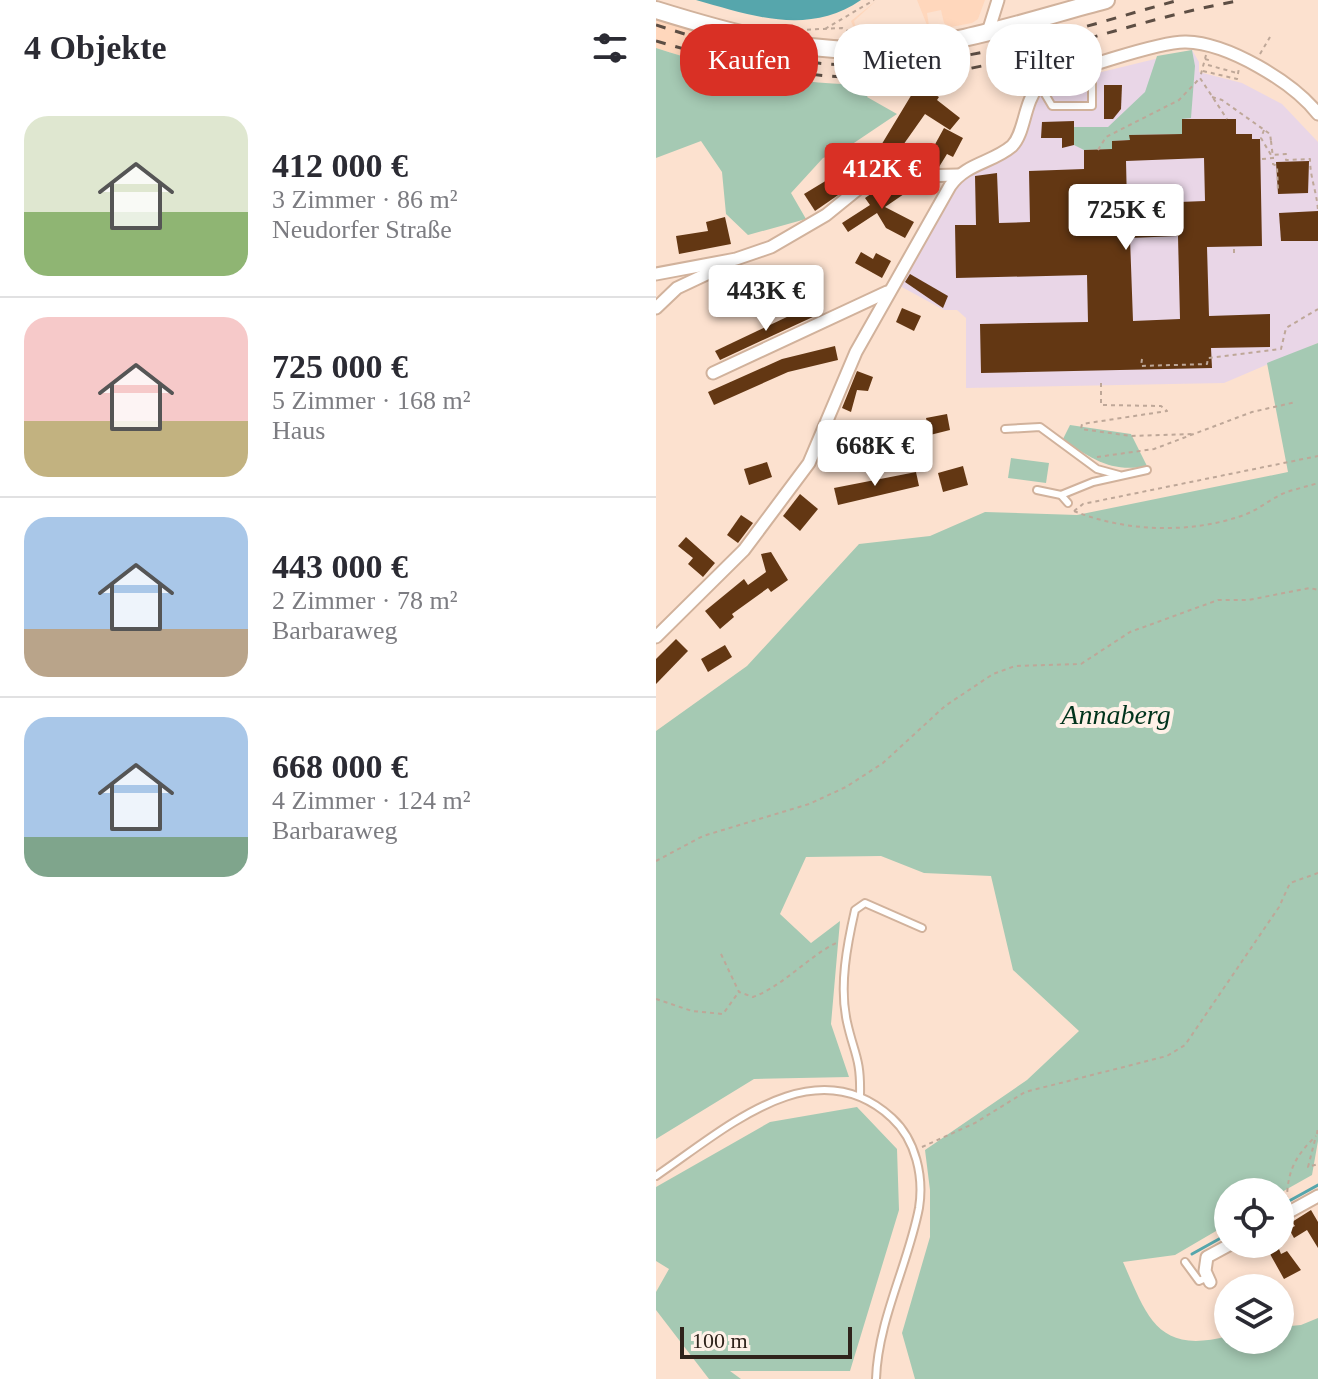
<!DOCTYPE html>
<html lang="de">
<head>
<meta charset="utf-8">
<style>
	body { margin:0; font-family:"Times New Roman",serif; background:#f7f7f7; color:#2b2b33; height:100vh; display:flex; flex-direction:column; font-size:30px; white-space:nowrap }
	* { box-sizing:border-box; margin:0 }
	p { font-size:26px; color:#7c7c81 }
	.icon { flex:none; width:44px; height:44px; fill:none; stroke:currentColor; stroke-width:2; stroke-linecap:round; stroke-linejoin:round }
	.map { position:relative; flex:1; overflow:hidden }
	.side { display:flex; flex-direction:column; background:#fff; width:656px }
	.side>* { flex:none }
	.top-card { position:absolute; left:24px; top:24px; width:518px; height:72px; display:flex; gap:16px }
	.controls { position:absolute; left:558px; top:1178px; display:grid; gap:16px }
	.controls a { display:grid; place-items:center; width:80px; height:80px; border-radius:50%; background:#fff; box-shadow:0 4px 12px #0003; font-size:40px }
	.scale { position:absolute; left:24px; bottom:20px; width:172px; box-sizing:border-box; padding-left:8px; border:4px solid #2f231b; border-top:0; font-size:22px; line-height:28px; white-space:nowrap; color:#2f231b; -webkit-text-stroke:6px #fff1e8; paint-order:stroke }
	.price { position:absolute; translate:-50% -68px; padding:0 18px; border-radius:8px; background:#fff; color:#222; font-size:26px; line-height:52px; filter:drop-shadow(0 2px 4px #0008) }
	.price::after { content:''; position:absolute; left:50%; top:48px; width:24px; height:18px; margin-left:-12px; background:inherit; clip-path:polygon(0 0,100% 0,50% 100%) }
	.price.current { background:#d93025; color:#fff }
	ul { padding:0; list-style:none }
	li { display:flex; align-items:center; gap:24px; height:200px; padding:0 24px }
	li+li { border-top:2px solid #e1e1e2 }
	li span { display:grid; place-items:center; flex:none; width:224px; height:160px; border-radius:24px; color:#555 }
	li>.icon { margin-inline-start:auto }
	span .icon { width:96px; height:96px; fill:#fffc; stroke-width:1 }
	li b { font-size:34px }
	h2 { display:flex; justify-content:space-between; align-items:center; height:96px; padding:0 24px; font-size:34px }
	.chip { padding:0 28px; border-radius:32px; background:#fff; box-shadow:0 4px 12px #0003; font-size:28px; line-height:72px }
	.chip.current { background:#d93025; color:#fff }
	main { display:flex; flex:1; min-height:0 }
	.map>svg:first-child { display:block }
	.built { fill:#ffd7bc }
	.medical { fill:#e9d6e7 }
	.green { fill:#a5c9b3 }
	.water { fill:#56a6ac }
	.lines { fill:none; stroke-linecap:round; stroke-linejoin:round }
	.stream { stroke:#56a6ac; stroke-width:3 }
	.building { fill:#633713; fill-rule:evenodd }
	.service-casing { stroke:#d1b29c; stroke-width:10 }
	.minor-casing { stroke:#d1b29c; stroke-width:15 }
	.secondary-casing { stroke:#d1b29c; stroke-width:20 }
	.path { stroke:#bea798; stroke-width:2; stroke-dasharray:4 4; stroke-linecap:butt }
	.service { stroke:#fff; stroke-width:6 }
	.minor { stroke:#fff; stroke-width:11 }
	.secondary { stroke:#fff; stroke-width:16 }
	.rail { stroke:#5d4e44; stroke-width:3; stroke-dasharray:10 10; stroke-linecap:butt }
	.path-bridge { stroke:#bea798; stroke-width:2; stroke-dasharray:4 4; stroke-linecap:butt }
	.labels { text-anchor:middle; stroke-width:8; stroke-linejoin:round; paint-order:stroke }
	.park-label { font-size:28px; font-style:italic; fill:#01331c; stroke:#fff1e8 }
</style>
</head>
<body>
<main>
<section class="side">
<h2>4 Objekte<svg class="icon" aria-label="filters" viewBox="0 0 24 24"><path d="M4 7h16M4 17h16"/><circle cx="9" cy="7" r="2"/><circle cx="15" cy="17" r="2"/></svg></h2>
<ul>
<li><span style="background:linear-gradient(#dfe7d0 60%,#8fb573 0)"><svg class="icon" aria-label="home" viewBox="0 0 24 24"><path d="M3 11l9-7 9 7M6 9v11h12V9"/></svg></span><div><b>412 000 €</b><p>3 Zimmer · 86 m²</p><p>Neudorfer Straße</p></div></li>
<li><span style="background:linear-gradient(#f6c9c9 65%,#c2b280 0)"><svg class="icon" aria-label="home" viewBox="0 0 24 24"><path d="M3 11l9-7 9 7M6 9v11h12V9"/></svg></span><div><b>725 000 €</b><p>5 Zimmer · 168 m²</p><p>Haus</p></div></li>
<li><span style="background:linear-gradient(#a9c7e8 70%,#b9a48a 0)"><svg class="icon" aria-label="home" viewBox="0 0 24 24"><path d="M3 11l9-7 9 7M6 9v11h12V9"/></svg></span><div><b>443 000 €</b><p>2 Zimmer · 78 m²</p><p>Barbaraweg</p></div></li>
<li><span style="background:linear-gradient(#a9c7e8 75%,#7fa58c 0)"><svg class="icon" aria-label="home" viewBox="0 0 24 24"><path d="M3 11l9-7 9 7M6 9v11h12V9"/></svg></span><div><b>668 000 €</b><p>4 Zimmer · 124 m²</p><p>Barbaraweg</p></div></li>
</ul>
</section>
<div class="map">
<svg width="662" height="1379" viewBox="0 0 662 1379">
	<rect width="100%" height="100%" fill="#fce1cf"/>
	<g class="built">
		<polygon points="221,0 198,21 200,29 210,36 267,32 271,25 261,0 329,0 322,19 316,23 295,27 288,23 285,10 271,13 273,26 267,33 210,38 199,31 195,21"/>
		<polygon points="0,18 27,27 94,44 82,69 22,55 0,48"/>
	</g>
	<polygon class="medical" points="536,50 543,62 543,72 586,83 626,104 662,142 662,343 568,383 310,388 310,318 301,310 288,310 244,286 301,183 362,147 374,105 384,87"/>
	<g class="green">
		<path d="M0,48C71,71 145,85 219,85L211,97L241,114L183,153L167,158L135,193L150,219L92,235L70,214L66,172L45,141L0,158Z"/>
		<polygon points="536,50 539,66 535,118 526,119 526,134 474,135 474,140 456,141 456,149 428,150 418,145 418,127 452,127 489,92 501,56"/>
		<path d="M662,343V1141L656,1175L624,1193L572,1192V1224L519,1255L467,1262C491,1316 501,1355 572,1336V1340H624V1327L645,1325L662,1318V1379H259L246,1333L274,1237V1190L269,1150L371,1080L423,1031L357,970L335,876L268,873L225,856L150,857L124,914L155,943L184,921L175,1024L193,1077L98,1079L0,1139V731L91,666L203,544L274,536L329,512L421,515L632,472L611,363Z"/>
		<path d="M414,425L475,434L491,466C456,473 435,459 407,439Z"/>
		<polygon points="355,458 393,463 390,483 352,478"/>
		<polygon points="201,1107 241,1149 243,1210 194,1371 74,1371 85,1379 53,1379 0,1310 0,1292 13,1269 0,1261 0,1187 114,1122"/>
	</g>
	<path class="water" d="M40,0H205C152,36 97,16 40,0Z"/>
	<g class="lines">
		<g class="stream">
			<polyline points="624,1206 662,1185"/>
			<polyline points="536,1254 572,1234"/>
		</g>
	</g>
	<g class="building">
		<polygon points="262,84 283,97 281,100 304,118 294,130 269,114 245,148 254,150 235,162 221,152"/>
		<polygon points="448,85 466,85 465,109 457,119 448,119"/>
		<path d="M526,119H580V134H596V139H604L606,246L551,247L553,316L614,314V347L555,348L556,368L325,373L324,324L432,322L431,275L300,278L299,225H320L319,176L341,173L343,223L374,222L373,171L428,169V150L456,149V141L474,140L473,135L526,134ZM548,158L549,201L471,204L470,161ZM522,236L524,319L477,321L474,238Z"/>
		<polygon points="418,121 418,145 406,148 406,138 385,138 386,122"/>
		<polygon points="288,128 307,138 297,157 291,154 283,167 276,163 274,167 254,168 266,159 273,147 277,148"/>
		<polygon points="209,157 217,171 159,211 148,194"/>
		<polygon points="653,161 652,193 622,194 620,162"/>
		<polygon points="228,185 241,185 248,194 229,207 258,222 249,238 230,228 221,213 192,232 186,223 214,205 209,198"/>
		<polygon points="662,211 662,241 625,241 623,213"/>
		<polygon points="69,217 75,244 23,254 20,236 52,231 50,222"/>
		<polygon points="205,252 217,259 220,253 235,261 226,278 199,263"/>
		<polygon points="254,274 292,296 287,308 249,282"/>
		<polygon points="154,306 159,316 64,360 59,351"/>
		<polygon points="246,308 265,316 258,331 240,322"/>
		<polygon points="179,346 182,360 132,372 58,405 52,392 126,359"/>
		<polygon points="201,371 217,377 212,391 201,390 195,412 186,408"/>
		<polygon points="291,414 294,430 274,435 270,418"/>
		<polygon points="248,420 254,437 213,449 210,433"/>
		<polygon points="182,437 197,438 196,458 180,457 169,450 175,439 182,443"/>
		<polygon points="111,462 116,477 93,485 88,469"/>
		<polygon points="307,466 312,485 287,492 282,473"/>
		<polygon points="260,472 263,486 182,505 178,488"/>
		<polygon points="144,494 162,509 144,531 127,516"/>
		<polygon points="85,515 97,523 82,543 71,535"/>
		<polygon points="30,537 59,563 47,577 32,564 37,558 22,546"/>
		<polygon points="115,552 132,580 115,592 112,588 76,614 78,617 64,629 49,611 88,579 92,585 110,572 105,554"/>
		<polygon points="20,639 32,651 0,684 0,659"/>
		<polygon points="69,645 76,657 52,672 45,659"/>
		<polygon points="655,1210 662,1222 662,1248 651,1230 638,1238 633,1229 639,1226 636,1222"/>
		<polygon points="623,1249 625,1254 631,1251 645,1270 628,1279 614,1254"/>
	</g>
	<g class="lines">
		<g class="service-casing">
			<g id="service">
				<polyline points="383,84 396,106 436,106 436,68"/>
				<polyline points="349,429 384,427 441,469 463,475"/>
				<polyline points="381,490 405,495 412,503"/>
				<polyline points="405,495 437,482 491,470"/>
				<path d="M204,1095C205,1058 198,1054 191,1022C183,986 191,945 199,910L209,903L266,928"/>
				<path d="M0,1176C68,1130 158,1046 236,1118C260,1140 268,1177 263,1208C252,1265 222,1320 220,1379"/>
				<polyline points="529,1262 543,1281 552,1277"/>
			</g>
		</g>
		<g class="minor-casing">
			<g id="minor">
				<polyline points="332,32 342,0"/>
				<polyline points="0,274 80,259 115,247 170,215 207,185 224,177 302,175"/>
				<polyline points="0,308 21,288 74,263"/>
				<polyline points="57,373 231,292"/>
				<path d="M0,637L88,550L153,463L200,352L294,186C310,163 336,163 356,146C369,133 367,105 383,84C410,73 504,41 530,42C572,43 637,82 662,114"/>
				<polyline points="624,1217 662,1196"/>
				<polyline points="554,1282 549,1271 551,1257 575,1244"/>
			</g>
		</g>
		<g class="secondary-casing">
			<path id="secondary" d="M0,10C71,32 142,52 216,50C295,48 374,20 450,0"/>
		</g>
		<g class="path">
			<polyline points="169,29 218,0"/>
			<polyline points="143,30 186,28 202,36"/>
			<polyline points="604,54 614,37"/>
			<polyline points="550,55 544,78 571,119"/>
			<polyline points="549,59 556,61"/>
			<polyline points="552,65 581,73"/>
			<polyline points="547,71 581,79 583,68"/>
			<polyline points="556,97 566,100 614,134 615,141"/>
			<path d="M608,130L605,138L615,155L630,154V160L654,159C654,178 661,192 662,211"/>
			<polyline points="442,150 450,137 523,100 544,78"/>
			<polyline points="606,159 617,158 617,164 621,166 622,192"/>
			<polyline points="578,253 578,246"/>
			<polyline points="486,359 485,366 551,364 552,358 625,349 630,328 662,309"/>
			<polyline points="445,383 445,405 505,406 511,411 426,424 425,429 475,436 537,434"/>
			<polyline points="441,457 498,449 596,412 640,402"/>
			<path d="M418,511C470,532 535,534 588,515C602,510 613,500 626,494C638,489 650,487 662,483"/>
			<polyline points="418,511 427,504 662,456"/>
			<polyline points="0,861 47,836 153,804 190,787 227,763 289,706 337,674 359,666 425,664 474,632 562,600 592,600 654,588 662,590"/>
			<path d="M65,954L83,992L97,997C129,985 151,957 182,942"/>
			<polyline points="0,999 36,1011 67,1014 82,993"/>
			<polyline points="661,1134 662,1127"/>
			<polyline points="659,1140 652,1167 662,1164"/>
			<polyline points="266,1147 319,1123 369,1092 511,1056 529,1045 623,907 634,883 662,873"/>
			<path d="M631,1200C631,1171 640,1155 660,1136"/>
		</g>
		<use href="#service" class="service"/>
		<use href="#minor" class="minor"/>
		<use href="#secondary" class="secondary"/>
		<g class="rail">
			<path d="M0,25C56,43 113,59 172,64C290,74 410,31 523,0"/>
			<path d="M0,41C102,71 205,90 311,69C404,51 494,16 587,0"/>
		</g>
		<polyline class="path-bridge" points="615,141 617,158"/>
	</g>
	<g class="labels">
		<g class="park-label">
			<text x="460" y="724">Annaberg</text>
		</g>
	</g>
</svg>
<div class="controls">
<a><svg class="icon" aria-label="locate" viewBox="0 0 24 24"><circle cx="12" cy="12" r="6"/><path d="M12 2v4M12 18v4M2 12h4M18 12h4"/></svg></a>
<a><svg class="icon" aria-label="layers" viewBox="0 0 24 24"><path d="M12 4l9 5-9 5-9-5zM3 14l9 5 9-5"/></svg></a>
</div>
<div class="scale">100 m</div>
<b class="price current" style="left:226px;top:211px">412K €</b>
<b class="price" style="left:470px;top:252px">725K €</b>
<b class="price" style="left:110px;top:333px">443K €</b>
<b class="price" style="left:219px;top:488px">668K €</b>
<div class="top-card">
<a class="chip current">Kaufen</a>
<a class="chip">Mieten</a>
<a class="chip">Filter</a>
</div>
</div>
</main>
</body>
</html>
